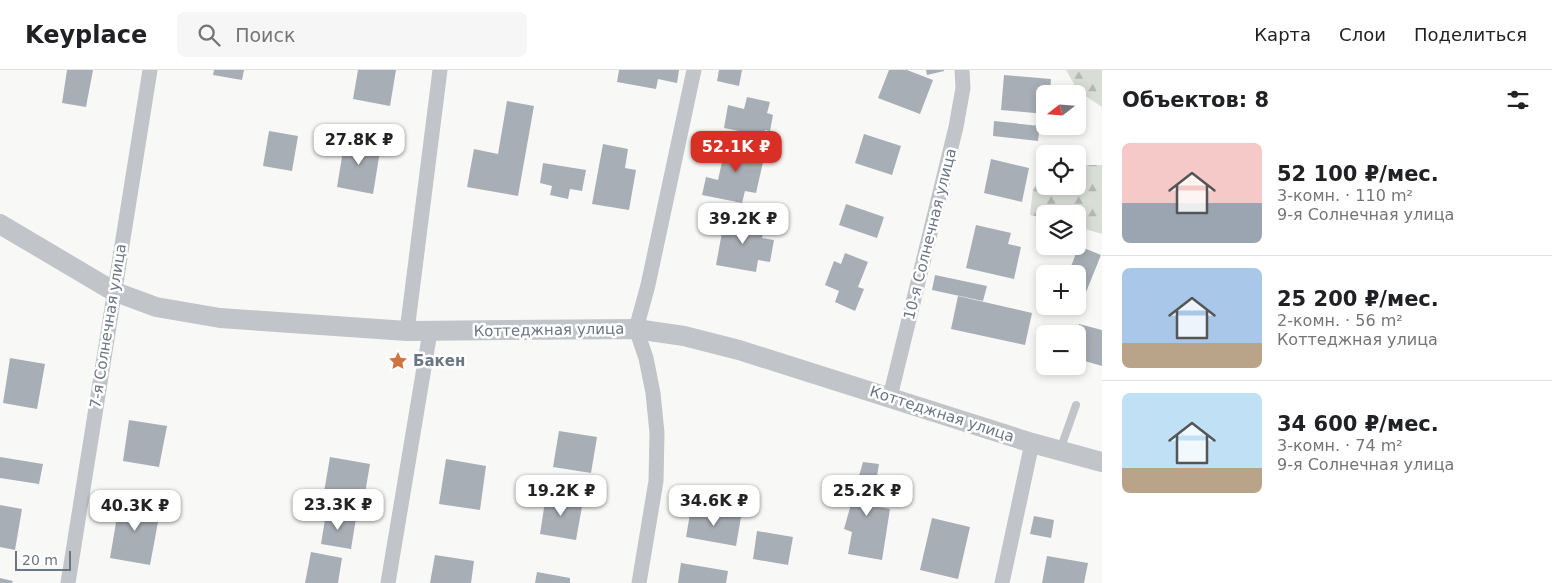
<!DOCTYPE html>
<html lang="ru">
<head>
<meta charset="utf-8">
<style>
	body { margin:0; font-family:"DejaVu Sans",sans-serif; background:#f6f6f6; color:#202124; height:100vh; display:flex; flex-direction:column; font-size:19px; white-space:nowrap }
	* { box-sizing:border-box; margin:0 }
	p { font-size:16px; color:#757577 }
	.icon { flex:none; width:28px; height:28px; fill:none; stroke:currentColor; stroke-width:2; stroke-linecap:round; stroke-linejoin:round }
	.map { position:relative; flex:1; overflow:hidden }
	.drawer { display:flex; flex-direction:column; background:#fff; width:450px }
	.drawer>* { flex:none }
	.needle { width:32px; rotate:253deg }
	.fabs { position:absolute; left:1036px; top:15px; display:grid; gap:10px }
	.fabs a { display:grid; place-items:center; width:50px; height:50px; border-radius:8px; background:#fff; box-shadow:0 2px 8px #0003; font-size:25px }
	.scale { position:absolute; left:15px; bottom:12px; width:56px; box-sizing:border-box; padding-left:5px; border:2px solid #6b7684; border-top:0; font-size:14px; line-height:18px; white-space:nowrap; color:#6b7684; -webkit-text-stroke:4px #fff; paint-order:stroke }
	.price { position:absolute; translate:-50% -42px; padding:0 11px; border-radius:10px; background:#fff; color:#222; font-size:16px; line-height:32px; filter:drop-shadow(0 1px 2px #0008) }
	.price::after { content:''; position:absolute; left:50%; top:30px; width:15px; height:11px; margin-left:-8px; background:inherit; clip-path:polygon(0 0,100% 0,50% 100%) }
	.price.on { background:#d93025; color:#fff }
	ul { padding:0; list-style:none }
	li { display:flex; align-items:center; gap:15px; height:125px; padding:0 20px }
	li+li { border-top:1px solid #e0e0e0 }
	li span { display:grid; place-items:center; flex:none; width:140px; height:100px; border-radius:8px; color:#555 }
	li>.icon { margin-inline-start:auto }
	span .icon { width:60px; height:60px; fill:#fffc; stroke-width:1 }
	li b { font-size:21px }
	h2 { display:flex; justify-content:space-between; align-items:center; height:60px; padding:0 20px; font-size:21px }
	header { display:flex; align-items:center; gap:30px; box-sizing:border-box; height:70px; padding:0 25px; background:#fff; border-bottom:1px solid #e0e0e0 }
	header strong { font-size:24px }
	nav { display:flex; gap:28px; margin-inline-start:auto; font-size:18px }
	.search { width:350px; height:45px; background:#f6f6f6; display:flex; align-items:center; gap:12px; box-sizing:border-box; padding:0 18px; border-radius:8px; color:#757577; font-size:19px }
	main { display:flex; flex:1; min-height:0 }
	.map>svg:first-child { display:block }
	.forest { fill:url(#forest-firs) }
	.building { fill:#a8aeb5 }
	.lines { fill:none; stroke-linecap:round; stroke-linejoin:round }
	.service { stroke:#c1c4c8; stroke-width:8 }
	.minor { stroke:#c1c4c8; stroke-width:15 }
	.tertiary { stroke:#c1c4c8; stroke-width:20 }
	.labels { text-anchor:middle; stroke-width:5; stroke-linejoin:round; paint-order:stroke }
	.street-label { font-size:15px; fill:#6b7684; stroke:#fff }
	.poi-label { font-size:15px; font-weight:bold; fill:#6b7684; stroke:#fff; text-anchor:start }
</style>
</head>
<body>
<header>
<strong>Keyplace</strong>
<div class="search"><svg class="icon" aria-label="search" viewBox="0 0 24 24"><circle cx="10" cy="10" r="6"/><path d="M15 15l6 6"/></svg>Поиск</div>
<nav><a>Карта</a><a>Слои</a><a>Поделиться</a></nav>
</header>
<main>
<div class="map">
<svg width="1102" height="513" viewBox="0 0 1102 513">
	<defs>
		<pattern id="forest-firs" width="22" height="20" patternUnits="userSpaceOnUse" patternTransform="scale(1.25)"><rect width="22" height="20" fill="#d8ddd6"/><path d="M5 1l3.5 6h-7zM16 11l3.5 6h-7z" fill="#b3b8b3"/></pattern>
	</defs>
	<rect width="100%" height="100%" fill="#f8f9f7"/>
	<g class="forest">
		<polygon points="1066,0 1102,0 1102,37 1078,21"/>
		<polygon points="1078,95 1102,95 1102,164 1078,157 1078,144 1045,144 1045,149 1030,145 1033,119 1045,100 1045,116 1078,116"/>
	</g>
	<g class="building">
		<polygon points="67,0 93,0 86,37 62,33"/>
		<polygon points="214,0 244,0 242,10 213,5"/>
		<polygon points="358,0 396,0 390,36 353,29"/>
		<polygon points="619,0 679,0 677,13 658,9 656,19 617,12"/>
		<polygon points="719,0 742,0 739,16 717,11"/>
		<polygon points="889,0 907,0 933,10 920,44 878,28"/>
		<polygon points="926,0 944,0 944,1 927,5"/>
		<polygon points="1004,5 1051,9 1050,24 1045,24 1045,44 1001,40"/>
		<polygon points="747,27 770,32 767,43 773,45 770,61 765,60 764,66 724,58 728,35 744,39"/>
		<polygon points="507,31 534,36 518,126 467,117 474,79 498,84"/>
		<polygon points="994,51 1040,56 1038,71 993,66"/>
		<polygon points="269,61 298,66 292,101 263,96"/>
		<polygon points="864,64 901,76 892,105 855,93"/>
		<polygon points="345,69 381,75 373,124 337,117"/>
		<polygon points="741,73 766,79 756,123 745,121 742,133 702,125 706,107 718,110 722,92 714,90 717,74 734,78 733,84 739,85"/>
		<polygon points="603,74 628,79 625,98 636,100 629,140 592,134"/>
		<polygon points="991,89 1029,98 1022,132 984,123"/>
		<polygon points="543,93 586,100 582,121 570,119 568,129 550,125 552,116 540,113"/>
		<polygon points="846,134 884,147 877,168 839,155"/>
		<polygon points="725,146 765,154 762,168 774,170 770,192 758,190 756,202 716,195"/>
		<polygon points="976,155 1011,163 1008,174 1021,177 1014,209 966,198"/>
		<polygon points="1079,176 1101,185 1078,242 1063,236 1078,236 1078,204 1068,204"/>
		<polygon points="845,183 868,192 858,217 864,219 855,241 835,232 839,221 825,215 834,191 841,194"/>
		<polygon points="935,205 987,216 983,231 932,220"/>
		<polygon points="958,226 1032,243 1025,275 951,259"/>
		<polygon points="1079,254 1102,260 1102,296 1078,289 1077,264"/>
		<polygon points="10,288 45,294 37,339 3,333"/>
		<polygon points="129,350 167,356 159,397 123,391"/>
		<polygon points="559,361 597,367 591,403 553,397"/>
		<polygon points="0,387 43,394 39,414 0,408"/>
		<polygon points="330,387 370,394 363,435 323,428"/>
		<polygon points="446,389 486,396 480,440 439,434"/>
		<polygon points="863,392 879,394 872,436 890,439 882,490 848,484 852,462 844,459"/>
		<polygon points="546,425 583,431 576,470 540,464"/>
		<polygon points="120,429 161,436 150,495 110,488"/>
		<polygon points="0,435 22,439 15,480 0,477"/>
		<polygon points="691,438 741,447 736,476 686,467"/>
		<polygon points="326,443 356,448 351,479 321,474"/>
		<polygon points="1034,446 1054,450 1051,468 1030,464"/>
		<polygon points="932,448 970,457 958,509 920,500"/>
		<polygon points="757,461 793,467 788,495 753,489"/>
		<polygon points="311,482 342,488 338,513 305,513"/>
		<polygon points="435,485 474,491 471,513 430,513"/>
		<polygon points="1047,486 1088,493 1084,513 1042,513"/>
		<polygon points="681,493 728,501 726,513 678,513"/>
		<polygon points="537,502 570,508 570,513 535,513"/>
		<polygon points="0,508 13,511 12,513 0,513"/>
	</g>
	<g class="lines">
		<polyline class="service" points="1060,380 1076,335"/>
		<g class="minor">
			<polyline points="407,261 440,0"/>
			<polyline points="890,327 956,57 963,18 962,0"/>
			<polyline points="68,513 150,0"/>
			<polyline points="388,513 430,262"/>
			<polyline points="639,513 656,411 657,363 653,323 646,288 636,259 648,215 694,0"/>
			<polyline points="1002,513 1032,373"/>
		</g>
		<polyline class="tertiary" points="0,154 113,221 156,237 220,248 407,261 636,259 684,266 739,280 1032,373 1102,392"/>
	</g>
	<defs>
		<g id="sight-bare" transform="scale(1.5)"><path d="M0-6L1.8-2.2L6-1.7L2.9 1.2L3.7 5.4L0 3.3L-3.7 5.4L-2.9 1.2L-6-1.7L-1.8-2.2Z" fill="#d07340" stroke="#fff" stroke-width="2.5" paint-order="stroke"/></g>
	</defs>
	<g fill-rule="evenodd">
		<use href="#sight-bare" x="398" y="291"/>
	</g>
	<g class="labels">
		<g class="street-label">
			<text transform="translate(930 164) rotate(-76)" y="5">10-я Солнечная улица</text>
			<text transform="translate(108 256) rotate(-81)" y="5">7-я Солнечная улица</text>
			<text transform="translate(549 260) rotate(-1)" y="5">Коттеджная улица</text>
			<text transform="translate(942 344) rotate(18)" y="5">Коттеджная улица</text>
		</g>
		<g class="poi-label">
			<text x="413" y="296">Бакен</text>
		</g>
	</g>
</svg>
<div class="fabs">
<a><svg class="needle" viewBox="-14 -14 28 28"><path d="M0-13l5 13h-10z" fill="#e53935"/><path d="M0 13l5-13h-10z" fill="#757577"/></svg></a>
<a><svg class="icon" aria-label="locate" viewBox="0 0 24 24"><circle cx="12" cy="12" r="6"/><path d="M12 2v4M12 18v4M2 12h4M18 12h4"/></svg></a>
<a><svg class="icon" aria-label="layers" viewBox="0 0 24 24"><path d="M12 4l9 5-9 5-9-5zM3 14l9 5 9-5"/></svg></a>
<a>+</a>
<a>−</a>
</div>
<div class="scale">20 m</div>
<b class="price" style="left:359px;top:96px">27.8K ₽</b>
<b class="price on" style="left:736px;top:103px">52.1K ₽</b>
<b class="price" style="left:743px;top:175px">39.2K ₽</b>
<b class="price" style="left:561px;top:447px">19.2K ₽</b>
<b class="price" style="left:867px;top:447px">25.2K ₽</b>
<b class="price" style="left:714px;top:457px">34.6K ₽</b>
<b class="price" style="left:338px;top:461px">23.3K ₽</b>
<b class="price" style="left:135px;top:462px">40.3K ₽</b>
</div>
<section class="drawer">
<h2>Объектов: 8<svg class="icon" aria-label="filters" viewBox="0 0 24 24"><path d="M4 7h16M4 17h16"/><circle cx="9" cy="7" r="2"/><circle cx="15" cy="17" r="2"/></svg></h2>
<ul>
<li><span style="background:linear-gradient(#f6c9c9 60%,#9aa5b1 0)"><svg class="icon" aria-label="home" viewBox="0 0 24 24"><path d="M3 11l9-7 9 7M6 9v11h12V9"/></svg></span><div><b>52 100 ₽/мес.</b><p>3-комн. · 110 m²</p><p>9-я Солнечная улица</p></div></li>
<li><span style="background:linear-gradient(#a9c7e8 75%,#b9a48a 0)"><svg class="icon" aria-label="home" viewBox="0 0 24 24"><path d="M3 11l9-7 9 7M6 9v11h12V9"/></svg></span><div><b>25 200 ₽/мес.</b><p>2-комн. · 56 m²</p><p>Коттеджная улица</p></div></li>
<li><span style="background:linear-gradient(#bfe0f5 75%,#b9a48a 0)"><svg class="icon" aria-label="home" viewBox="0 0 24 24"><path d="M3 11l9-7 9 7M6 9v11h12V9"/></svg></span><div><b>34 600 ₽/мес.</b><p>3-комн. · 74 m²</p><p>9-я Солнечная улица</p></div></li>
</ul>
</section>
</main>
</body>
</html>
